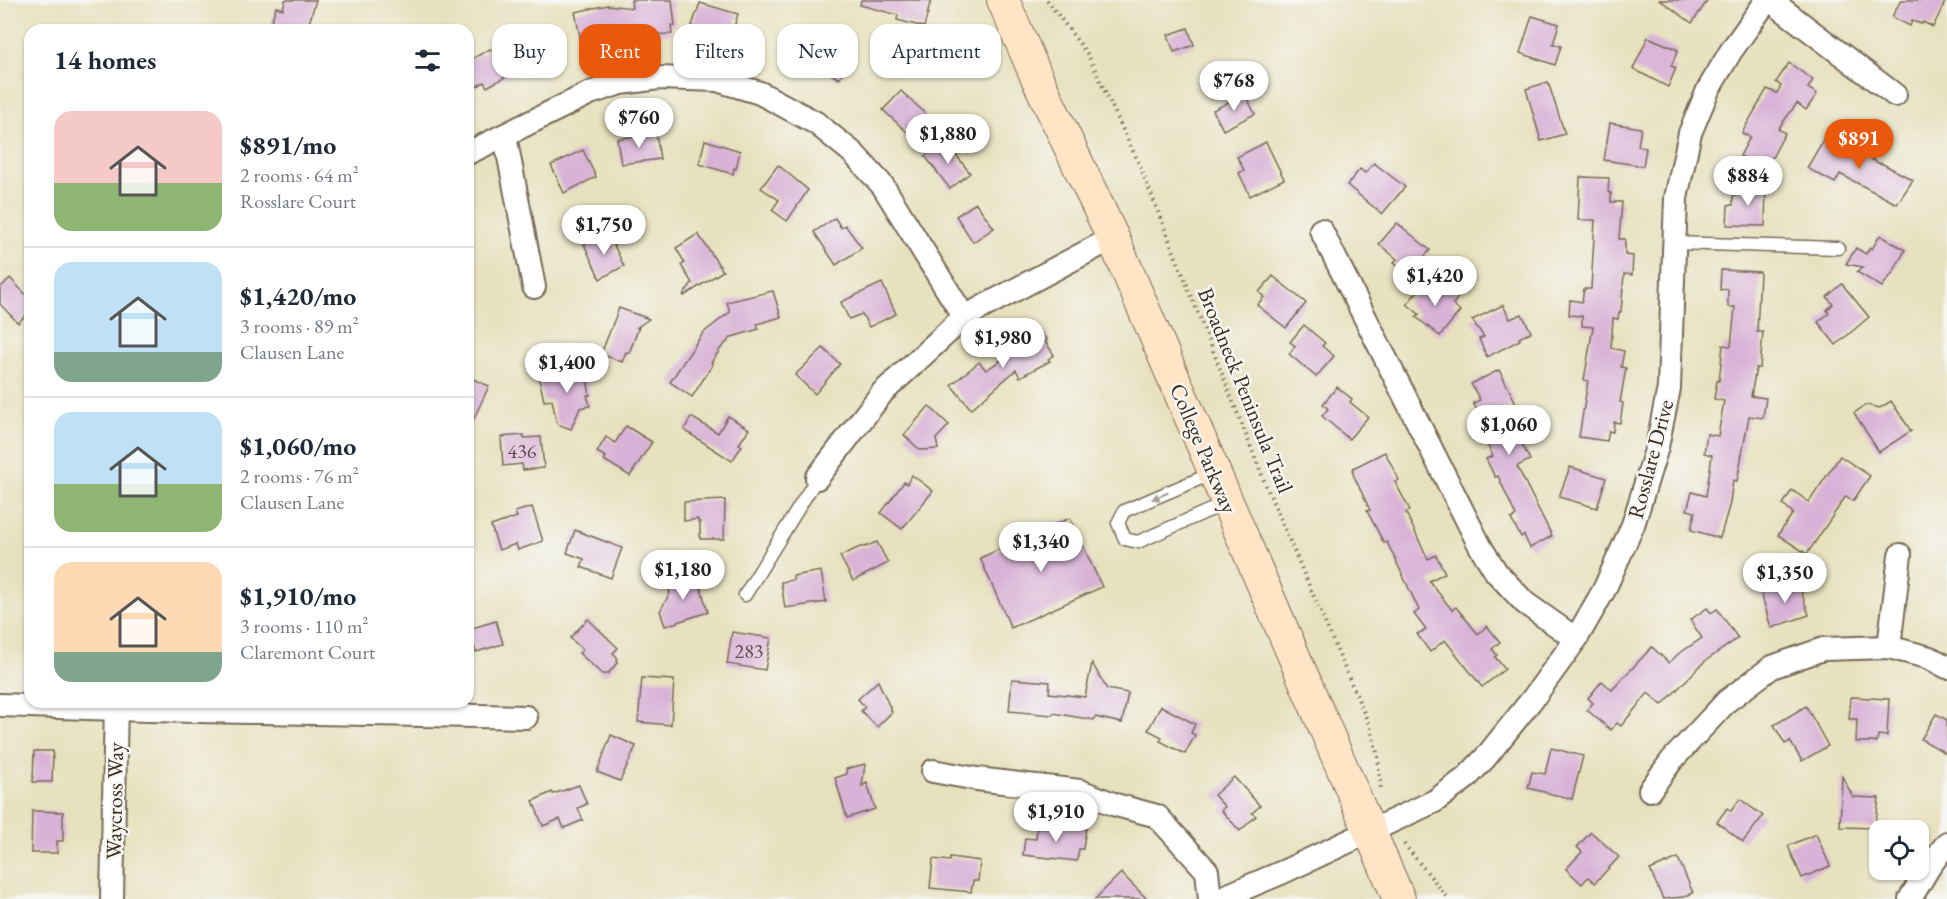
<!DOCTYPE html>
<html lang="en">
<head>
<meta charset="utf-8">
<style>
	body { margin:0; font-family:"EB Garamond",serif; background:#f2f2f3; color:#1f2937; height:100vh; display:flex; flex-direction:column; font-size:22px; white-space:nowrap }
	* { box-sizing:border-box; margin:0 }
	p { font-size:20px; color:#747a83 }
	.icon { flex:none; width:33px; height:33px; fill:none; stroke:currentColor; stroke-width:2; stroke-linecap:round; stroke-linejoin:round }
	.map { position:relative; flex:1; overflow:hidden }
	.panel { position:absolute; left:24px; top:24px; width:450px; height:684px; display:flex; flex-direction:column; background:#fff; border-radius:18px; box-shadow:0 2px 4px #0004 }
	.panel>* { flex:none }
	.top-card { position:absolute; left:492px; top:24px; width:570px; height:54px; display:flex; gap:12px }
	.fabs { position:absolute; left:1869px; top:820px; display:grid; gap:12px }
	.fabs a { display:grid; place-items:center; width:60px; height:60px; border-radius:12px; background:#fff; box-shadow:0 2px 4px #0004; font-size:30px }
	.price { position:absolute; translate:-50% -51px; padding:0 14px; border-radius:21px; background:#fff; color:#222; font-size:20px; line-height:39px; filter:drop-shadow(0 2px 3px #0008) }
	.price::after { content:''; position:absolute; left:50%; top:36px; width:18px; height:14px; margin-left:-9px; background:inherit; clip-path:polygon(0 0,100% 0,50% 100%) }
	.price.selected { background:#ea580c; color:#fff }
	ul { padding:0; list-style:none }
	li { display:flex; align-items:center; gap:18px; height:150px; padding:0 30px }
	li+li { border-top:2px solid #e0e1e3 }
	li span { display:grid; place-items:center; flex:none; width:168px; height:120px; border-radius:18px; color:#555 }
	li>.icon { margin-inline-start:auto }
	span .icon { width:72px; height:72px; fill:#fffc; stroke-width:1 }
	li b { font-size:26px }
	h2 { display:flex; justify-content:space-between; align-items:center; height:72px; padding:0 30px; font-size:26px }
	.pill { padding:0 21px; border-radius:18px; background:#fff; box-shadow:0 2px 4px #0004; font-size:21px; line-height:54px }
	.pill.selected { background:#ea580c; color:#fff }
	.map>svg:first-child { display:block }
	.building { fill:#d9b3d7 }
	.lines { fill:none; stroke-linecap:round; stroke-linejoin:round }
	.service-casing { stroke:#776a56; stroke-width:15 }
	.minor-casing { stroke:#776a56; stroke-width:26 }
	.secondary-casing { stroke:#776a56; stroke-width:34 }
	.path { stroke:#776a56; stroke-width:4; stroke-dasharray:1.5 4.5; stroke-linecap:butt }
	.service { stroke:#fff; stroke-width:12 }
	.minor { stroke:#fff; stroke-width:22 }
	.secondary { stroke:#ffe4c6; stroke-width:32 }
	.oneway { fill:#a79f9a }
	.labels { text-anchor:middle; stroke-width:5; stroke-linejoin:round; paint-order:stroke }
	.number-label { font-size:20px; fill:#624c4c }
	.street-label { font-size:22px; fill:#3b2a1e; stroke:#f6f6f2 }
</style>
</head>
<body>
<div class="map">
<svg width="1947" height="899" viewBox="0 0 1947 899">
	<rect width="100%" height="100%" fill="#f6f6f2"/>
	<filter id="ink" filterUnits="userSpaceOnUse"><feTurbulence type="fractalNoise" baseFrequency=".0167" numOctaves="2"/><feDisplacementMap in="SourceGraphic" scale="12" xChannelSelector="R" yChannelSelector="G"/><feConvolveMatrix kernelMatrix="1 2 1 2 8 2 1 2 1" color-interpolation-filters="sRGB"/></filter>
	<filter id="wash" filterUnits="userSpaceOnUse"><feTurbulence type="fractalNoise" baseFrequency=".008" numOctaves="4" result="noise"/><feDisplacementMap in="SourceGraphic" scale="24" xChannelSelector="R" yChannelSelector="G"/><feGaussianBlur stdDeviation="1.35" result="paint"/><feColorMatrix in="noise" values="0 0 0 0 0 0 0 0 0 0 0 0 0 0 0 0 0 1.4 0 .05"/><feComposite in="paint" operator="in"/></filter>
	<g filter="url(#wash)">
		<rect width="100%" height="100%" fill="#e7e1be"/>
		<g id="blocks">
			<g class="building">
				<polygon points="285,0 316,0 307,30 296,30 271,22 276,7 283,9"/>
				<polygon points="631,0 672,0 675,26 671,25 672,34 636,35 635,27 613,35 581,42 575,12 608,5 632,8"/>
				<polygon points="861,0 931,0 924,27 897,20 898,15 860,5"/>
				<polygon points="1660,0 1708,0 1692,23"/>
				<polygon points="1901,0 1946,0 1933,27 1923,22 1922,24 1912,21 1910,26 1892,17"/>
				<polygon points="700,3 738,14 729,44 690,31"/>
				<polygon points="1532,16 1559,24 1553,44 1561,46 1555,65 1520,53"/>
				<polygon points="548,26 558,48 487,87 484,82 468,92 468,61 490,49 491,51 531,32 532,34"/>
				<polygon points="1188,28 1194,45 1174,52 1168,35"/>
				<polygon points="1648,37 1678,50 1671,66 1676,68 1668,87 1633,69"/>
				<polygon points="820,41 851,59 839,79 824,70 822,73 806,64"/>
				<polygon points="1789,63 1813,80 1808,88 1817,94 1806,110 1797,103 1778,129 1785,133 1766,169 1740,156 1750,137 1742,133 1767,89 1777,93 1781,86 1776,82"/>
				<polygon points="1548,82 1565,134 1541,141 1526,89"/>
				<polygon points="901,91 926,114 908,133 883,110"/>
				<polygon points="1245,94 1255,114 1223,130 1213,110"/>
				<polygon points="1610,123 1641,128 1638,146 1646,148 1643,166 1604,160"/>
				<polygon points="656,133 660,159 621,164 617,139"/>
				<polygon points="1825,137 1842,147 1844,144 1880,164 1881,163 1913,180 1897,204 1840,174 1835,183 1807,168"/>
				<polygon points="705,140 740,151 736,169 734,168 733,174 699,164"/>
				<polygon points="945,141 970,173 950,189 925,156"/>
				<polygon points="1266,142 1284,179 1250,196 1239,173 1244,170 1237,157"/>
				<polygon points="583,150 596,177 564,193 551,165"/>
				<polygon points="1374,163 1405,187 1382,214 1347,185 1360,169 1365,173"/>
				<polygon points="778,165 808,190 787,221 772,210 779,200 761,188"/>
				<polygon points="1580,177 1609,178 1608,192 1611,193 1611,202 1622,202 1619,239 1625,239 1625,255 1633,256 1632,275 1624,274 1621,312 1619,312 1618,319 1613,318 1611,348 1624,351 1621,367 1626,368 1620,402 1623,403 1620,423 1614,422 1613,432 1609,431 1607,441 1579,437 1588,381 1584,380 1593,327 1582,326 1582,316 1569,315 1570,300 1582,302 1584,289 1591,289 1595,220 1578,220"/>
				<polygon points="1737,185 1766,186 1765,226 1727,225 1728,205 1733,205 1733,196 1737,195"/>
				<polygon points="976,203 994,228 973,242 956,216"/>
				<polygon points="835,218 841,228 845,225 862,248 836,265 814,232"/>
				<polygon points="1397,223 1430,250 1409,275 1394,262 1397,259 1379,244"/>
				<polygon points="608,233 624,266 600,279 584,244"/>
				<polygon points="698,234 723,271 684,296 683,295 692,283 681,265 685,263 676,248"/>
				<polygon points="1880,235 1905,250 1894,271 1882,287 1857,272 1863,267 1846,264 1856,248 1866,254 1870,247 1872,249"/>
				<polygon points="1721,270 1760,272 1757,332 1763,332 1760,368 1756,368 1751,396 1766,398 1763,418 1749,416 1737,481 1733,480 1730,503 1720,538 1691,530 1695,512 1687,510 1692,492 1706,496 1712,455 1704,453 1707,434 1718,436 1724,401 1714,399 1717,381 1719,381 1723,345 1731,346 1735,307 1728,307 1728,289 1720,290"/>
				<polygon points="1273,276 1306,303 1286,328 1257,305 1264,297 1259,292"/>
				<polygon points="10,278 30,299 30,311 18,323 0,304 0,288"/>
				<polygon points="1426,281 1437,290 1443,283 1459,296 1453,304 1460,311 1440,336 1416,317 1419,314 1407,304"/>
				<polygon points="882,283 896,314 869,327 862,314 849,319 841,302"/>
				<polygon points="1842,284 1869,317 1836,345 1818,322 1829,313 1827,310 1833,304 1827,297"/>
				<polygon points="773,291 781,317 757,324 759,329 732,337 721,348 711,363 713,364 692,397 670,382 703,333 730,312 727,302"/>
				<polygon points="1503,305 1510,319 1522,314 1531,332 1519,338 1520,340 1487,357 1479,339 1484,337 1472,320"/>
				<polygon points="619,308 649,319 636,328 639,327 629,353 626,352 622,362 601,354"/>
				<polygon points="1304,325 1325,343 1322,346 1334,356 1316,377 1289,354 1295,346 1290,342"/>
				<polygon points="1038,329 1047,340 1045,341 1054,355 1048,359 1050,361 1020,377 1016,370 971,409 951,385 979,362 986,370 1023,346 1020,341"/>
				<polygon points="823,348 840,364 815,394 795,375"/>
				<polygon points="584,365 590,395 587,395 590,406 580,408 571,429 557,424 552,400 544,401 539,378 570,371 569,368"/>
				<polygon points="1499,370 1516,403 1504,409 1530,460 1517,466 1552,536 1530,548 1524,535 1521,537 1511,519 1516,516 1498,476 1495,477 1486,459 1493,456 1485,440 1492,437 1473,403 1480,400 1471,384"/>
				<polygon points="468,377 489,386 468,431"/>
				<polygon points="1337,387 1352,399 1350,402 1368,417 1349,439 1322,416 1328,409 1323,404"/>
				<polygon points="1891,401 1911,431 1879,452 1854,413 1866,405 1880,408"/>
				<polygon points="929,406 949,425 936,439 938,449 920,450 904,435"/>
				<polygon points="728,416 749,429 739,444 742,446 732,461 684,430 691,417 718,433"/>
				<polygon points="626,426 652,442 630,476 604,460 606,457 597,452 606,437 615,443"/>
				<polygon points="524,435 524,438 541,437 544,468 523,470 522,464 503,466 501,437"/>
				<polygon points="1385,452 1399,480 1395,482 1410,510 1406,513 1428,559 1436,555 1445,573 1429,581 1452,610 1456,607 1478,634 1487,626 1500,642 1492,649 1497,655 1495,657 1505,669 1482,687 1445,640 1430,652 1417,634 1426,630 1414,614 1419,610 1387,542 1384,543 1367,511 1370,510 1353,474 1353,468"/>
				<polygon points="1840,456 1870,476 1853,501 1846,496 1807,554 1778,535 1793,513 1783,504 1792,490 1809,502"/>
				<polygon points="1570,467 1606,478 1597,508 1559,497"/>
				<polygon points="912,475 933,491 902,529 881,513 904,482 907,484"/>
				<polygon points="725,500 724,539 700,539 700,522 698,522 698,519 684,521 684,502"/>
				<polygon points="532,507 543,541 518,550 516,544 499,550 491,526 517,517 515,512"/>
				<polygon points="1070,518 1102,587 1011,628 980,558"/>
				<polygon points="575,530 622,548 611,578 581,567 584,559 567,553"/>
				<polygon points="877,542 888,563 853,581 840,556 860,547 865,547"/>
				<polygon points="821,571 826,602 785,608 781,582 793,580 793,576"/>
				<polygon points="691,574 695,587 700,585 708,612 665,626 660,611 670,593 666,583"/>
				<polygon points="1797,579 1809,615 1771,628 1761,592"/>
				<polygon points="1707,608 1711,613 1717,609 1738,638 1704,662 1662,705 1648,693 1621,726 1617,723 1611,730 1587,710 1593,703 1588,698 1602,681 1612,690 1652,647 1669,663 1677,655 1702,638 1690,620"/>
				<polygon points="588,619 618,648 613,653 617,657 617,663 608,674 602,674 579,653 583,650 570,638"/>
				<polygon points="496,621 503,644 476,652 469,629"/>
				<polygon points="732,632 771,638 765,670 727,664"/>
				<polygon points="1092,663 1107,689 1128,693 1122,723 1095,717 1094,720 1053,713 1052,715 1009,711 1012,679 1050,682 1049,693 1085,697"/>
				<polygon points="642,678 674,680 671,725 638,722"/>
				<polygon points="878,681 892,712 877,727 861,711 865,707 858,699"/>
				<polygon points="1851,697 1889,699 1887,736 1878,735 1877,742 1856,742 1857,719 1849,719"/>
				<polygon points="1161,706 1195,724 1191,733 1195,735 1185,754 1160,741 1162,737 1148,730"/>
				<polygon points="1806,706 1828,746 1802,761 1790,741 1785,744 1774,725"/>
				<polygon points="1936,714 1947,720 1947,754 1921,739"/>
				<polygon points="611,735 636,746 620,781 597,772"/>
				<polygon points="1551,748 1583,756 1572,799 1528,788 1532,772 1545,774"/>
				<polygon points="34,751 53,751 52,782 33,782"/>
				<polygon points="865,764 862,786 867,783 875,809 847,818 835,778 847,774 846,769"/>
				<polygon points="1842,776 1853,797 1879,798 1875,828 1840,827"/>
				<polygon points="1234,777 1260,806 1252,813 1256,816 1240,831 1221,810 1225,807 1214,795"/>
				<polygon points="579,785 587,804 578,808 583,820 564,828 560,819 543,826 533,801 552,792 553,794"/>
				<polygon points="1740,799 1763,816 1743,842 1717,822 1727,808 1731,811"/>
				<polygon points="32,811 63,812 63,841 57,841 57,853 31,853"/>
				<polygon points="1065,825 1086,828 1083,849 1079,849 1077,861 1023,855 1025,838 1036,839 1037,827 1065,830"/>
				<polygon points="1591,832 1619,857 1595,883 1588,877 1582,884 1566,869 1582,852 1577,847"/>
				<polygon points="1816,834 1830,866 1802,878 1788,846"/>
				<polygon points="950,857 980,861 978,881 973,881 971,892 930,888 933,859 950,861"/>
				<polygon points="1678,858 1693,893 1683,897 1663,899 1650,870"/>
				<polygon points="1121,873 1147,899 1095,899"/>
			</g>
		</g>
	</g>
	<g filter="url(#ink)">
		<use href="#blocks" fill-opacity="0" stroke="#776a56" stroke-width="1.5"/>
		<g class="lines">
			<g class="service-casing">
				<g id="service">
					<polyline points="1674,243 1838,248"/>
					<polyline points="1213,473 1124,511 1118,523 1125,539 1138,542 1226,503"/>
					<polyline points="745,595 817,478"/>
				</g>
			</g>
			<g class="minor-casing">
				<g id="minor">
					<polyline points="1770,0 1895,95"/>
					<polyline points="505,136 534,287"/>
					<polyline points="468,153 590,93 621,83 659,78 717,80 760,93 816,123 853,153 883,186 964,317"/>
					<polyline points="1321,230 1480,546 1496,572 1525,603 1576,639"/>
					<polyline points="817,478 882,393 964,317 1113,238"/>
					<polyline points="1889,647 1900,555"/>
					<polyline points="0,705 147,710 526,717"/>
					<polyline points="933,771 977,779 1080,791 1116,805 1157,816 1207,871 1210,899"/>
					<polyline points="1650,790 1672,760 1727,701 1772,667 1823,649 1889,647 1930,658 1947,667"/>
					<polyline points="112,899 116,702"/>
					<polyline points="1219,899 1283,872 1435,801 1466,778 1486,757 1534,697 1576,639 1604,590 1633,525 1657,447 1669,388 1676,198 1690,133 1708,90 1731,51 1767,0"/>
					<polyline points="1910,899 1929,867 1947,843"/>
				</g>
			</g>
			<g class="secondary-casing">
				<polyline id="secondary" points="1003,0 1037,78 1113,238 1399,899"/>
			</g>
			<g class="path">
				<polyline points="1047,0 1088,55 1140,166 1267,488 1371,729 1378,757 1381,791"/>
				<polyline points="1404,844 1449,899"/>
			</g>
			<use href="#service" class="service"/>
			<use href="#minor" class="minor"/>
			<use href="#secondary" class="secondary"/>
		</g>
		<defs><path id="oneway-solid" d="M-6-.8H1V-3.2L6.5 0L1 3.2V.8H-6Z" transform="scale(1.5)"/></defs>
		<use class="oneway" href="#oneway-solid" transform="translate(1160 496) rotate(157)"/>
	</g>
	<g class="labels">
		<g class="number-label">
			<text x="522" y="458">436</text>
			<text x="749" y="658">283</text>
		</g>
		<g class="street-label">
			<text transform="translate(1246 390) rotate(68)" y="8">Broadneck Peninsula Trail</text>
			<text transform="translate(1204 448) rotate(67)" y="8">College Parkway</text>
			<text transform="translate(1650 459) rotate(-75)" y="8">Rosslare Drive</text>
			<text transform="translate(114 801) rotate(-89)" y="8">Waycross Way</text>
		</g>
	</g>
</svg>
<div class="fabs">
<a><svg class="icon" aria-label="locate" viewBox="0 0 24 24"><circle cx="12" cy="12" r="6"/><path d="M12 2v4M12 18v4M2 12h4M18 12h4"/></svg></a>
</div>
<b class="price" style="left:1234px;top:112px">$768</b>
<b class="price" style="left:639px;top:149px">$760</b>
<b class="price" style="left:948px;top:165px">$1,880</b>
<b class="price selected" style="left:1859px;top:170px">$891</b>
<b class="price" style="left:1748px;top:207px">$884</b>
<b class="price" style="left:604px;top:256px">$1,750</b>
<b class="price" style="left:1435px;top:307px">$1,420</b>
<b class="price" style="left:1003px;top:369px">$1,980</b>
<b class="price" style="left:567px;top:394px">$1,400</b>
<b class="price" style="left:1509px;top:456px">$1,060</b>
<b class="price" style="left:1041px;top:573px">$1,340</b>
<b class="price" style="left:683px;top:601px">$1,180</b>
<b class="price" style="left:1785px;top:604px">$1,350</b>
<b class="price" style="left:1056px;top:843px">$1,910</b>
<div class="top-card">
<a class="pill">Buy</a>
<a class="pill selected">Rent</a>
<a class="pill">Filters</a>
<a class="pill">New</a>
<a class="pill">Apartment</a>
</div>
<section class="panel">
<h2>14 homes<svg class="icon" aria-label="filters" viewBox="0 0 24 24"><path d="M4 7h16M4 17h16"/><circle cx="9" cy="7" r="2"/><circle cx="15" cy="17" r="2"/></svg></h2>
<ul>
<li><span style="background:linear-gradient(#f6c9c9 60%,#8fb573 0)"><svg class="icon" aria-label="home" viewBox="0 0 24 24"><path d="M3 11l9-7 9 7M6 9v11h12V9"/></svg></span><div><b>$891/mo</b><p>2 rooms · 64 m²</p><p>Rosslare Court</p></div></li>
<li><span style="background:linear-gradient(#bfe0f5 75%,#7fa58c 0)"><svg class="icon" aria-label="home" viewBox="0 0 24 24"><path d="M3 11l9-7 9 7M6 9v11h12V9"/></svg></span><div><b>$1,420/mo</b><p>3 rooms · 89 m²</p><p>Clausen Lane</p></div></li>
<li><span style="background:linear-gradient(#bfe0f5 60%,#8fb573 0)"><svg class="icon" aria-label="home" viewBox="0 0 24 24"><path d="M3 11l9-7 9 7M6 9v11h12V9"/></svg></span><div><b>$1,060/mo</b><p>2 rooms · 76 m²</p><p>Clausen Lane</p></div></li>
<li><span style="background:linear-gradient(#ffd9b3 75%,#7fa58c 0)"><svg class="icon" aria-label="home" viewBox="0 0 24 24"><path d="M3 11l9-7 9 7M6 9v11h12V9"/></svg></span><div><b>$1,910/mo</b><p>3 rooms · 110 m²</p><p>Claremont Court</p></div></li>
</ul>
</section>
</div>
</body>
</html>
